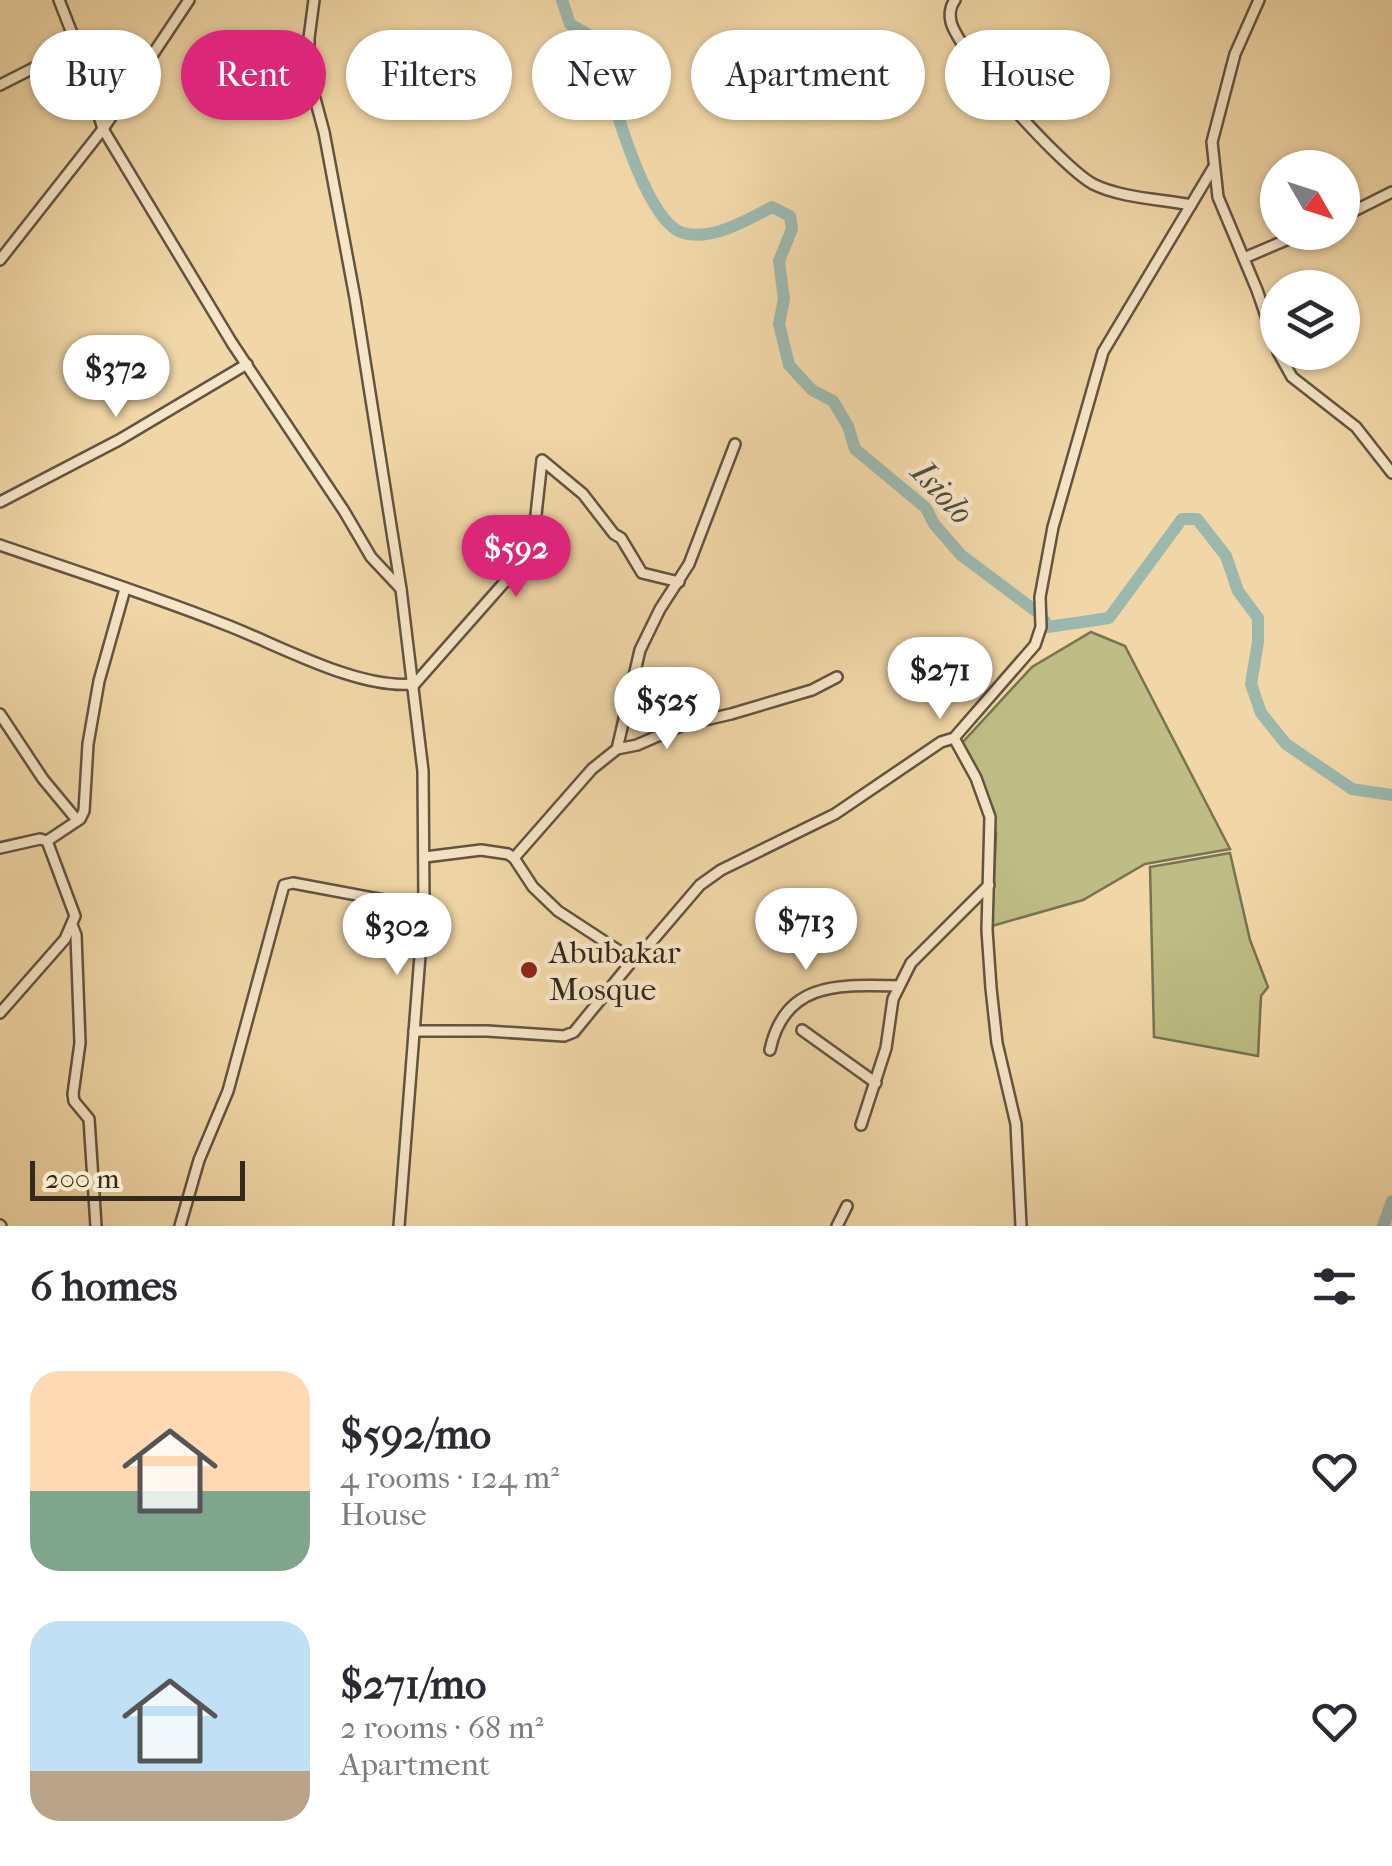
<!DOCTYPE html>
<html lang="en">
<head>
<meta charset="utf-8">
<style>
	body { margin:0; font-family:"IM FELL French Canon",serif; background:#f2f2f3; color:#2b2b33; height:100vh; display:flex; flex-direction:column; font-size:38px; white-space:nowrap }
	* { box-sizing:border-box; margin:0 }
	p { font-size:32px; color:#7c7c81 }
	.icon { flex:none; width:55px; height:55px; fill:none; stroke:currentColor; stroke-width:2; stroke-linecap:round; stroke-linejoin:round }
	.map { position:relative; height:1226px; overflow:hidden }
	.sheet { display:flex; flex-direction:column; background:#fff; flex:1 }
	.sheet>* { flex:none }
	.top-card { position:absolute; left:30px; top:30px; width:1332px; height:90px; display:flex; gap:20px }
	.needle { width:65px; rotate:129deg }
	.controls { position:absolute; left:1260px; top:150px; display:grid; gap:20px }
	.controls a { display:grid; place-items:center; width:100px; height:100px; border-radius:50%; background:#fff; box-shadow:0 2px 8px #0004; font-size:50px }
	.scale { position:absolute; left:30px; bottom:25px; width:215px; box-sizing:border-box; padding-left:10px; border:5px solid #33291d; border-top:0; font-size:28px; line-height:35px; white-space:nowrap; color:#33291d; -webkit-text-stroke:8px #f6e5c6; paint-order:stroke }
	.price { position:absolute; translate:-50% -85px; padding:0 22px; border-radius:35px; background:#fff; color:#222; font-size:32px; line-height:65px; filter:drop-shadow(0 2px 5px #0008) }
	.price::after { content:''; position:absolute; left:50%; top:60px; width:30px; height:22px; margin-left:-15px; background:inherit; clip-path:polygon(0 0,100% 0,50% 100%) }
	.price.active { background:#db2777; color:#fff }
	ul { padding:0; list-style:none }
	li { display:flex; align-items:center; gap:30px; height:250px; padding:0 30px }
	li span { display:grid; place-items:center; flex:none; width:280px; height:200px; border-radius:30px; color:#555 }
	li>.icon { margin-inline-start:auto }
	span .icon { width:120px; height:120px; fill:#fffc; stroke-width:1 }
	li b { font-size:42px }
	h2 { display:flex; justify-content:space-between; align-items:center; height:120px; padding:0 30px; font-size:42px }
	.tag { padding:0 35px; border-radius:45px; background:#fff; box-shadow:0 2px 8px #0004; font-size:35px; line-height:90px }
	.tag.active { background:#db2777; color:#fff }
	.map>svg:first-child { display:block }
	.green { fill:#bdbd85; stroke:#787351; stroke-width:2.5 }
	.lines { fill:none; stroke-linecap:round; stroke-linejoin:round }
	.river { stroke:#9bb8ad; stroke-width:12 }
	.minor-casing { stroke:#625440; stroke-width:14 }
	.minor { stroke:#f6e5c6; stroke-width:9 }
	.poi-dot { fill:#8f2418; stroke:#f6e5c6; stroke-width:4 }
	.labels { text-anchor:middle; stroke-width:9; stroke-linejoin:round; paint-order:stroke }
	.poi-label { font-size:32px; fill:#33291d; stroke:#f6e5c6; text-anchor:start }
	.water-label { font-size:35px; font-style:italic; fill:#4d4d41; stroke:#f6e5c6 }
</style>
</head>
<body>
<div class="map">
<svg width="1392" height="1226" viewBox="0 0 1392 1226">
	<rect width="100%" height="100%" fill="#f1d7a7"/>
	<filter id="stains"><feTurbulence type="fractalNoise" baseFrequency=".002" numOctaves="4"/><feColorMatrix values="0 0 0 0 .2 0 0 0 0 .09 0 0 0 0 .02 0 0 0 .5 -.17"/></filter>
	<radialGradient id="worn" r=".72"><stop offset=".6" stop-color="#630" stop-opacity="0"/><stop offset="1" stop-color="#630" stop-opacity=".3"/></radialGradient>
	<g class="green">
		<polygon points="1091,632 1125,646 1230,849 1145,864 1083,900 992,926 996,833 962,743 1032,667"/>
		<polygon points="1230,853 1250,940 1268,987 1261,996 1258,1056 1154,1037 1150,867"/>
	</g>
	<g class="lines">
		<g class="river">
			<path d="M562,0L570,24L594,38C608,80 642,221 683,233C711,241 748,220 772,207L790,216L792,229L779,261L784,299L779,324L789,365L812,390L833,401L848,426L855,449L926,508L934,524L961,555L1041,615L1048,627L1109,618L1182,519H1197L1226,556L1238,591L1258,618V642L1251,684L1261,713L1286,744L1352,789L1392,795"/>
			<polyline points="1383,1226 1392,1201"/>
		</g>
		<g class="minor-casing">
			<g id="minor">
				<polyline points="59,0 77,46"/>
				<polyline points="314,0 309,38 309,76 324,132 355,298 401,589 423,771 424,904 399,1226"/>
				<path d="M955,0C950,7 949,13 951,22C959,53 1063,168 1093,184C1121,198 1160,199 1191,205"/>
				<polyline points="1259,0 1235,54 1212,142 1218,197 1257,290 1278,351"/>
				<polyline points="0,85 77,46 103,129 232,343 344,511 371,557 401,589"/>
				<polyline points="1342,217 1392,192"/>
				<polyline points="1244,258 1305,232"/>
				<polyline points="0,260 103,129 189,0"/>
				<polyline points="1278,352 1292,377 1356,427 1392,473"/>
				<polyline points="0,502 119,440 247,364"/>
				<path d="M0,545C75,571 151,595 224,624C277,644 356,689 412,684"/>
				<polyline points="412,687 532,551 542,460 583,494 614,534 621,538 642,573 679,582"/>
				<polyline points="0,714 43,779 77,820"/>
				<polyline points="954,738 976,778 990,817 987,930 991,988 997,1043 1016,1124 1021,1226"/>
				<polyline points="617,749 640,650 660,609 689,564 735,444"/>
				<polyline points="47,841 80,819 84,811 88,744 99,681 125,589"/>
				<polyline points="0,848 40,839 47,841 75,916 65,939 0,1013"/>
				<polyline points="425,857 481,850 508,854 514,858 533,887 558,911 633,960"/>
				<polyline points="514,858 592,769 617,749 637,745 683,725 731,714 812,690 837,677"/>
				<polyline points="72,925 76,935 80,1043 73,1094 74,1101 89,1119 96,1226"/>
				<polyline points="802,1030 876,1083"/>
				<polyline points="414,1031 487,1031 564,1036 574,1032 633,960 641,954 700,885 721,870 835,814 941,742 954,738 1035,645 1041,627 1040,597 1053,527 1103,352 1213,168"/>
				<path d="M770,1050C785,980 841,985 899,986"/>
				<polyline points="861,1125 886,1048 893,999 911,963 989,885"/>
				<polyline points="0,1225 1,1226"/>
				<polyline points="180,1226 199,1160 228,1091 284,885 293,883 389,901 424,904"/>
				<polyline points="837,1226 847,1206"/>
			</g>
		</g>
		<use href="#minor" class="minor"/>
	</g>
	<circle class="poi-dot" cx="529" cy="970" r="10"/>
	<g class="labels">
		<g class="poi-label">
			<text x="549" y="963">Abubakar<tspan x="549" dy="37">Mosque</tspan></text>
		</g>
		<g class="water-label">
			<text transform="translate(943 492) rotate(47)" y="12">Isiolo</text>
		</g>
	</g>
	<rect width="100%" height="100%" filter="url(#stains)"/>
	<rect width="100%" height="100%" fill="url(#worn)"/>
</svg>
<div class="controls">
<a><svg class="needle" viewBox="-14 -14 28 28"><path d="M0-13l5 13h-10z" fill="#e53935"/><path d="M0 13l5-13h-10z" fill="#7c7c81"/></svg></a>
<a><svg class="icon" aria-label="layers" viewBox="0 0 24 24"><path d="M12 4l9 5-9 5-9-5zM3 14l9 5 9-5"/></svg></a>
</div>
<div class="scale">200 m</div>
<b class="price" style="left:116px;top:420px">$372</b>
<b class="price active" style="left:516px;top:600px">$592</b>
<b class="price" style="left:940px;top:722px">$271</b>
<b class="price" style="left:667px;top:752px">$525</b>
<b class="price" style="left:806px;top:973px">$713</b>
<b class="price" style="left:397px;top:978px">$302</b>
<div class="top-card">
<a class="tag">Buy</a>
<a class="tag active">Rent</a>
<a class="tag">Filters</a>
<a class="tag">New</a>
<a class="tag">Apartment</a>
<a class="tag">House</a>
</div>
</div>
<section class="sheet">
<h2>6 homes<svg class="icon" aria-label="filters" viewBox="0 0 24 24"><path d="M4 7h16M4 17h16"/><circle cx="9" cy="7" r="2"/><circle cx="15" cy="17" r="2"/></svg></h2>
<ul>
<li><span style="background:linear-gradient(#ffd9b3 60%,#7fa58c 0)"><svg class="icon" aria-label="home" viewBox="0 0 24 24"><path d="M3 11l9-7 9 7M6 9v11h12V9"/></svg></span><div><b>$592/mo</b><p>4 rooms · 124 m²</p><p>House</p></div><svg class="icon" aria-label="heart" viewBox="0 0 24 24"><path d="M12 20l-8-8c-3-5 5-10 8-4 3-6 11-1 8 4z"/></svg></li>
<li><span style="background:linear-gradient(#bfe0f5 75%,#b9a48a 0)"><svg class="icon" aria-label="home" viewBox="0 0 24 24"><path d="M3 11l9-7 9 7M6 9v11h12V9"/></svg></span><div><b>$271/mo</b><p>2 rooms · 68 m²</p><p>Apartment</p></div><svg class="icon" aria-label="heart" viewBox="0 0 24 24"><path d="M12 20l-8-8c-3-5 5-10 8-4 3-6 11-1 8 4z"/></svg></li>
</ul>
</section>
</body>
</html>
